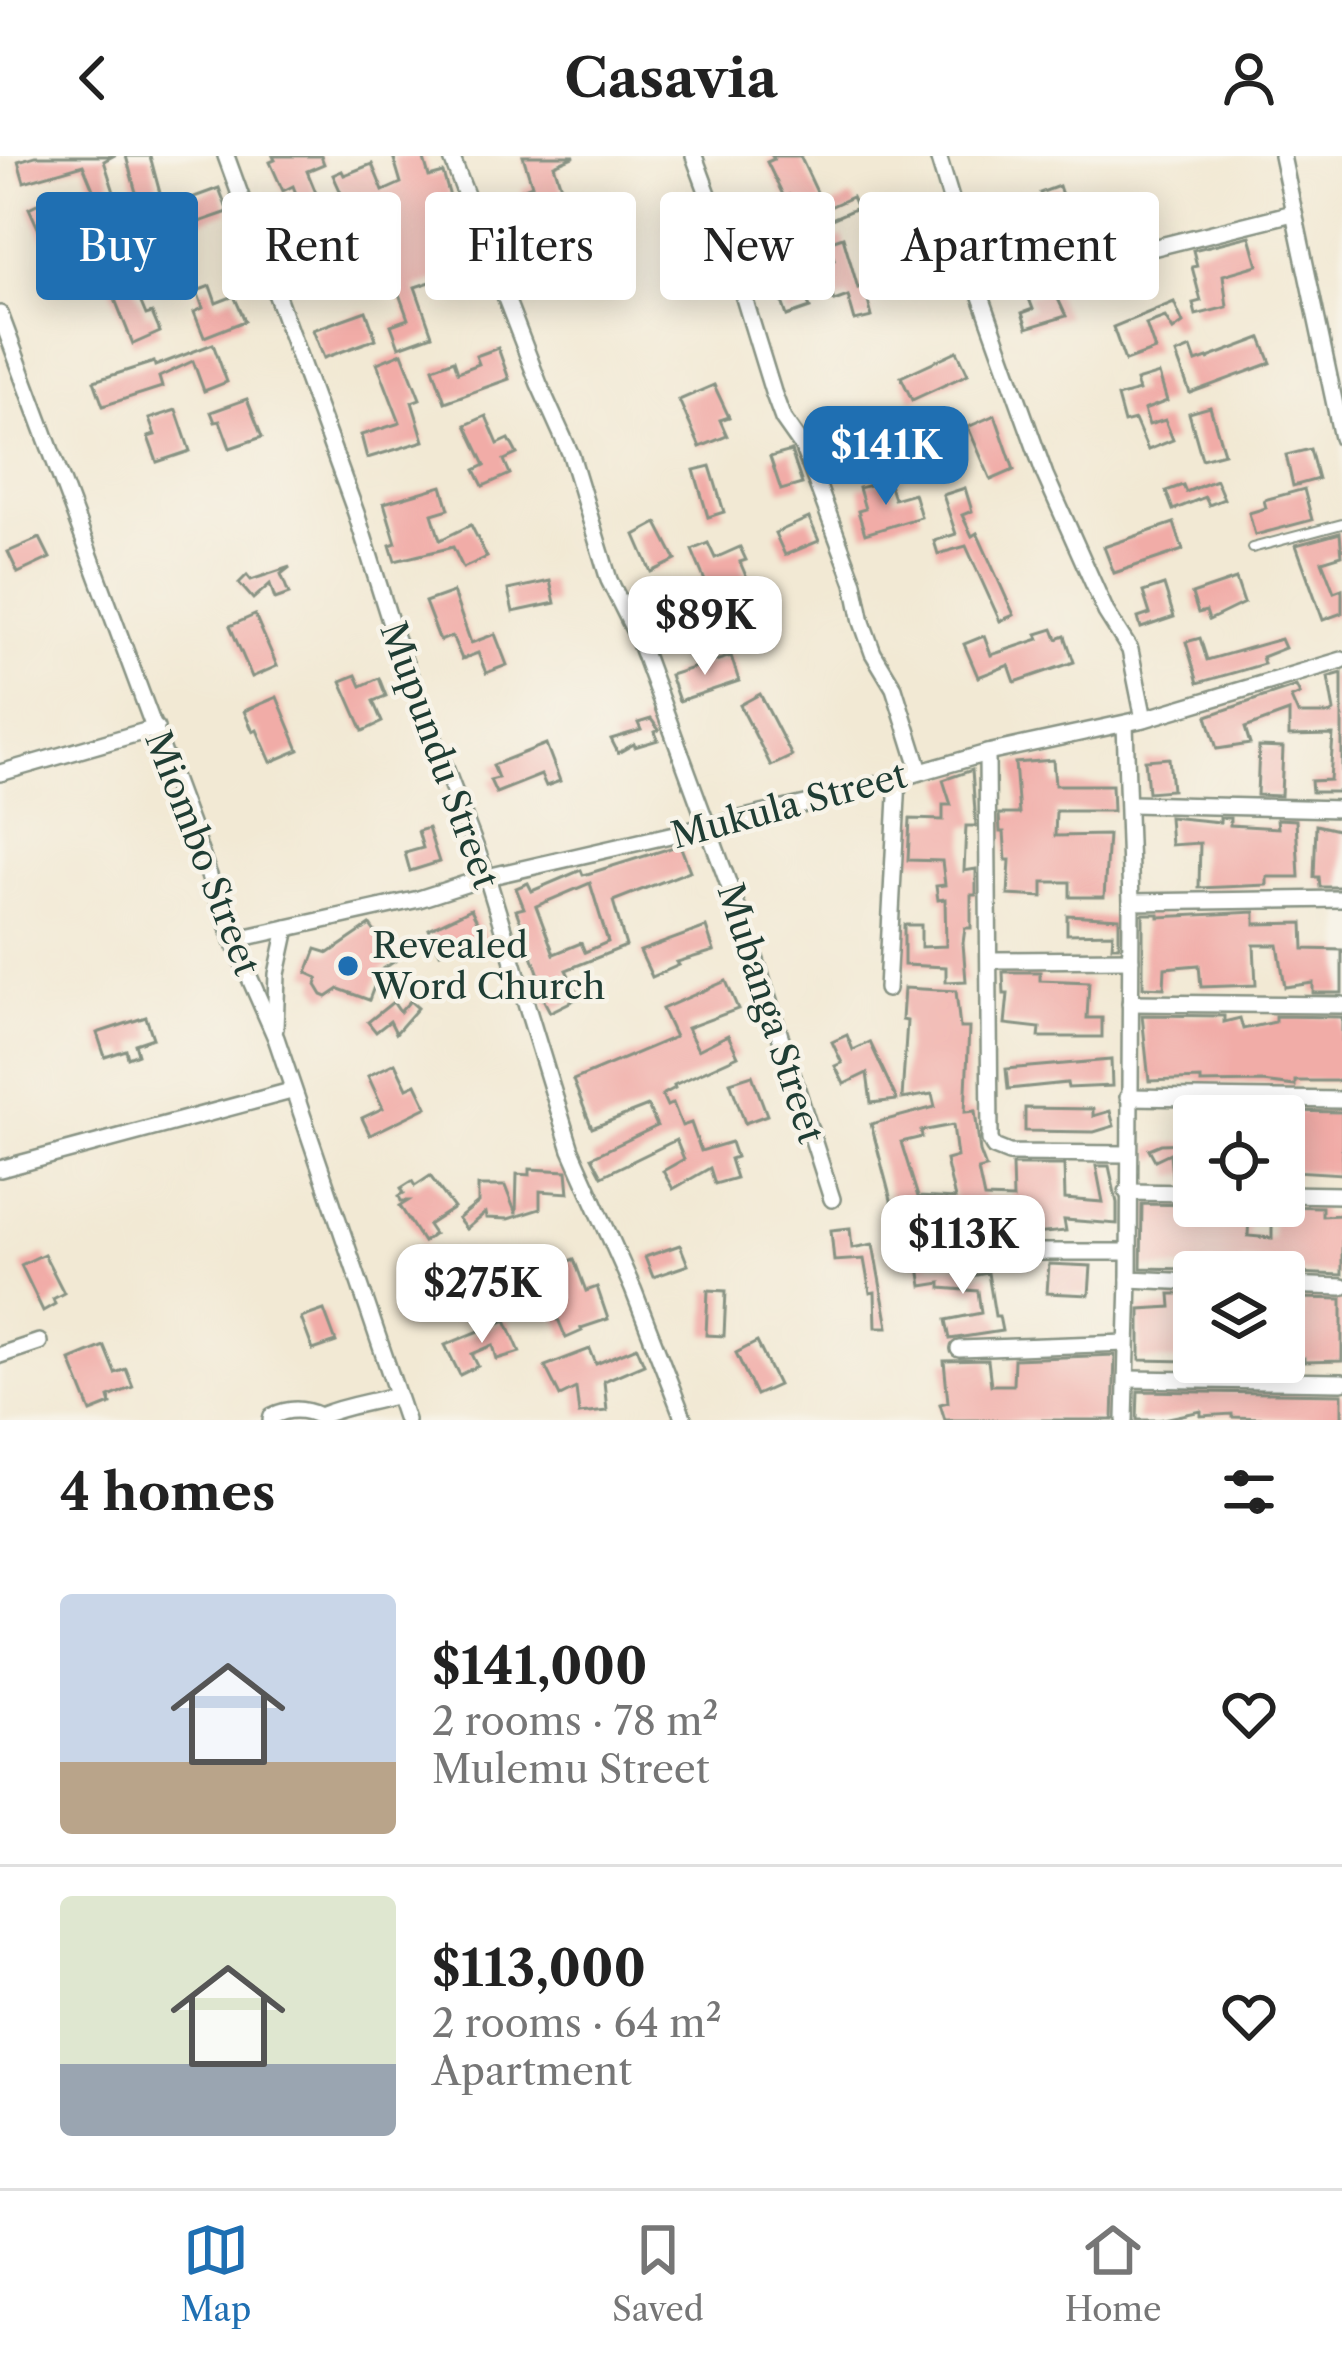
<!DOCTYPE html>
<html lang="en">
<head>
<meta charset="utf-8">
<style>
	body { margin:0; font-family:"Libre Caslon Text",serif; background:#f6f6f6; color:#222; height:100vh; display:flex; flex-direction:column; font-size:45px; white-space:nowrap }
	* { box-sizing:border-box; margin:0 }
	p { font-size:39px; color:#767676 }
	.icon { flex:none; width:66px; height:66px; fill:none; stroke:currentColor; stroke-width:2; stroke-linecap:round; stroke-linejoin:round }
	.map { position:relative; height:1264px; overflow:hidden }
	.side { display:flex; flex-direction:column; background:#fff; flex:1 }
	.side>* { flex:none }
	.guide { position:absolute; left:36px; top:36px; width:1272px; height:108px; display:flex; gap:24px }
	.controls { position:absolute; left:1173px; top:939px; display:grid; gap:24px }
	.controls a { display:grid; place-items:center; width:132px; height:132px; border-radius:12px; background:#fff; box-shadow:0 6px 30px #0003; font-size:60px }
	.price { position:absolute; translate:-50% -102px; padding:0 27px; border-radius:24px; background:#fff; color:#222; font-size:39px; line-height:78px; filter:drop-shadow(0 3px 6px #0008) }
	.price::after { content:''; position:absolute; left:50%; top:72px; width:36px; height:27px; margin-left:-18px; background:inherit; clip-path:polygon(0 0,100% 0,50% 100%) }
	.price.on { background:#1f6fb2; color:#fff }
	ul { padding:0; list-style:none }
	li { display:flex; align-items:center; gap:36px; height:300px; padding:0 60px }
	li+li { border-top:3px solid #e0e0e0 }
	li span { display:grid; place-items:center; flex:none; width:336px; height:240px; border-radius:12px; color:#555 }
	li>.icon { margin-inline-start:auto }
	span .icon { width:144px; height:144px; fill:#fffc; stroke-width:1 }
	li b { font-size:51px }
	h2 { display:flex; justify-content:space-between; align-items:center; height:144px; padding:0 60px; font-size:51px }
	.chip { padding:0 42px; border-radius:12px; background:#fff; box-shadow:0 6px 30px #0003; font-size:42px; line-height:108px }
	.chip.on { background:#1f6fb2; color:#fff }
	header { display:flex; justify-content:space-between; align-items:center; height:156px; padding:0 60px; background:#fff; font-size:54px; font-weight:700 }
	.dock { display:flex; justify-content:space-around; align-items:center; height:168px; border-top:3px solid #e0e0e0; background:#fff; font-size:33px; color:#767676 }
	.dock a { display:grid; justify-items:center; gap:6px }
	.dock .on { color:#1f6fb2 }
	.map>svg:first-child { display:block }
	.building { fill:#f1aca7; fill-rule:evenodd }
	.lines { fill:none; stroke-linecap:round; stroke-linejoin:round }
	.lane-casing { stroke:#889384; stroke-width:12 }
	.street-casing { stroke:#889384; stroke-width:20 }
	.lane { stroke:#fff; stroke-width:8 }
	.street { stroke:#fff; stroke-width:15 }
	.poi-dot { fill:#1f6fb2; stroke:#f7f3e8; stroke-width:4.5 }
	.labels { text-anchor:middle; stroke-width:9; stroke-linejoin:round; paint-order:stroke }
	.street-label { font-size:36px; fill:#1f3d34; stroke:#f7f3e8 }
	.poi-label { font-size:36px; fill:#1f3d34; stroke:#f7f3e8; text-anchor:start }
</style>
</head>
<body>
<header><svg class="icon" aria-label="back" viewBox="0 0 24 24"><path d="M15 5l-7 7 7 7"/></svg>Casavia<svg class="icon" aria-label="person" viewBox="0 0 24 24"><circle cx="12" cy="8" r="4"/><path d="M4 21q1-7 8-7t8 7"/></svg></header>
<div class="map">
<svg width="1342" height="1264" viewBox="0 0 1342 1264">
	<rect width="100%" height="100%" fill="#f7f3e8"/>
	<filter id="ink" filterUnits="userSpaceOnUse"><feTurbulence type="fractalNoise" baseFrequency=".00833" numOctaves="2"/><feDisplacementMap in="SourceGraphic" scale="24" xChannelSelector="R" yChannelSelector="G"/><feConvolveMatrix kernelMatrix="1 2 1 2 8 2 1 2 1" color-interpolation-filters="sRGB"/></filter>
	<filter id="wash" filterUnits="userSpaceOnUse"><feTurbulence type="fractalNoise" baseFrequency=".004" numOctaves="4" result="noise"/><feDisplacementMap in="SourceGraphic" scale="48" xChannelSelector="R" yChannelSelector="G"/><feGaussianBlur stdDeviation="2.7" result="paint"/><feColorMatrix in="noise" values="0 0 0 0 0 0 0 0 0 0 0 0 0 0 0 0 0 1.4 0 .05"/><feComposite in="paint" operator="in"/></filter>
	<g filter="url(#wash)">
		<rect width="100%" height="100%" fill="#f2e9d4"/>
		<g id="blocks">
			<g class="building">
				<polygon points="35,0 113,0 104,5 114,36 109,37 123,63 109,72 83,9 24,26 18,5"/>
				<polygon points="126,0 150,0 164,52 219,32 228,56 179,73 147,77"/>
				<polygon points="273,0 321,0 324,8 307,15 316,37 299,45 293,30 283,35 270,6 275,4"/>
				<polygon points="393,0 423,0 429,21 443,17 451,44 443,47 458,90 464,87 474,112 415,131 432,179 399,191 391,169 408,163 398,135 390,137 384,115 386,114 370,68 339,79 324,47 342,39 333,19 342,15 344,19 372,8 383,35 401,27"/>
				<polygon points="523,0 575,0 554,9 566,46 536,55 532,41 525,43 522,33 532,29"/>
				<polygon points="772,0 800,0 825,53 852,41 857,52 804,75 789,39 784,41 767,6 774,3"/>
				<polygon points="1059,30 1068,57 1074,55 1079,69 1042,82 1032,51 1043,48 1040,37"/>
				<polygon points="47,43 65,83 96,71 102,86 53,105 29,52"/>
				<polygon points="1250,80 1258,109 1223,119 1227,151 1196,159 1193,147 1201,145 1192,111 1197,110 1193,94"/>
				<polygon points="843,81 858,132 864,130 872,161 855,165 848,140 834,145 826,122 802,130 810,152 787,160 774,122 834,103 828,86"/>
				<polygon points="602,92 611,130 591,134 582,97"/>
				<polygon points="131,123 146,159 152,157 160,176 133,188 110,131"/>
				<polygon points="210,130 216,147 234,140 245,165 204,181 194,156 203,152 197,135"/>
				<polygon points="1053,132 1066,160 1027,172 1022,157 1033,153 1028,140"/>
				<polygon points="1174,146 1183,167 1173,174 1165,161 1146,168 1155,194 1125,205 1113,171"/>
				<polygon points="366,155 376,183 324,202 313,174"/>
				<polygon points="1261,182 1271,207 1190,237 1176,198 1191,192 1196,206 1207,202 1209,205 1208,202"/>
				<polygon points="213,188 227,226 204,235 193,205 159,221 162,231 103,250 94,225 154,206 155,210"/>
				<polygon points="498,192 509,223 445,246 433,212 454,204 458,216 479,208 476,200"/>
				<polygon points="957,195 968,218 912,244 901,221"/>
				<polygon points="402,197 420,243 412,246 424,285 367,302 361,279 400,267 377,207"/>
				<polygon points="1159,218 1167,245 1144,254 1149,269 1165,264 1173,284 1148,294 1135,264 1124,267 1117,241 1139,235 1136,225"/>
				<polygon points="714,229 729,261 720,264 727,280 700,291 679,244"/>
				<polygon points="247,243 262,281 230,292 220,265 215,266 211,256"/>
				<polygon points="1210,251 1224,297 1202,303 1189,257"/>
				<polygon points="176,254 190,295 157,306 148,281 155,279 149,263"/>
				<polygon points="995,259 1014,314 991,324 968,271"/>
				<polygon points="486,260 498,288 509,283 517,298 504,304 510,318 483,330 475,314 485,309 466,269"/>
				<polygon points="1310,293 1318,323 1293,330 1286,299"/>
				<polygon points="791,295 802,328 781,334 770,301"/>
				<polygon points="710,310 724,356 708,361 694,314"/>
				<polygon points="888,324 894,343 914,337 921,361 865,378 858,355 865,353 859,332"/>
				<polygon points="1216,324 1224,343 1209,349 1205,341 1173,354 1166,335 1183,329 1186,336"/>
				<polygon points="442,330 449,353 432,358 440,384 471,369 487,401 463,412 453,391 395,405 390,389 396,387 384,347"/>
				<polygon points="965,332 972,355 962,359 972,380 977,377 1014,459 1000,465 966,390 938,398 934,385 956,378 943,339"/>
				<polygon points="1304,333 1312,364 1255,379 1249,357 1266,352 1264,344"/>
				<polygon points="809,362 819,385 785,399 775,377"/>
				<polygon points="657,367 676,404 651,416 635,379"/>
				<polygon points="1174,367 1183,394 1114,417 1104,391"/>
				<polygon points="1340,377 1342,399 1322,405 1334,436 1342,433 1342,457 1323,464 1296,389"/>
				<polygon points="40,382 50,402 18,417 8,396"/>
				<polygon points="708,387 715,402 740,391 746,404 740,406 769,474 755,478 750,458 743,461 738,451 657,472 650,447 708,432 692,394"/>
				<polygon points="290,411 281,418 289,438 275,443 270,428 253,443 239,427 247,419 251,424"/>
				<polygon points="1236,423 1244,447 1209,464 1206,455 1198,457 1192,438"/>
				<polygon points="550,425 555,447 513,456 508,434"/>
				<polygon points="1164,429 1174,461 1141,472 1138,462 1150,458 1143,436"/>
				<polygon points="453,436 471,487 495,478 507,509 486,517 478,497 462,503 452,480 440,485 425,446"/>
				<polygon points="255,459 277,510 252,521 230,470"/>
				<polygon points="1053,473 1057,483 1065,480 1074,506 1015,526 1009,509 978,521 964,488 984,480 991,499 1039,483 1037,478"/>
				<polygon points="1200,482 1207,504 1281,483 1285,492 1262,501 1264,508 1198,527 1186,486"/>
				<polygon points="731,500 739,525 679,545 670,519"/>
				<polygon points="1342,517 1342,636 1312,636 1311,625 1330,624 1333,579 1289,580 1289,556 1245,572 1250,588 1217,593 1207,560 1296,530 1300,538 1291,542 1298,558 1331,558 1334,555 1328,521"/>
				<polygon points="356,519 361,530 379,522 386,540 373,545 382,566 363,575 341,525"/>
				<polygon points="760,538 792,600 771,610 740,549"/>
				<polygon points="277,541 299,594 271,606 257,574 253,576 244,555"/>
				<polygon points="651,563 659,574 655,576 658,584 635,591 634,588 618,597 611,583 641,574 638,567"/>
				<polygon points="546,588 560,625 546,630 541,619 496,637 490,624 498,622 493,609"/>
				<polygon points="1259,591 1283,592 1281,640 1257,639"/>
				<polygon points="1169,602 1172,634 1148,636 1145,604"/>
				<polygon points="1053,604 1055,629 1112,629 1113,655 1056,655 1055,680 1108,679 1104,741 1070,741 1070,726 1043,726 1043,741 1008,739 1010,704 1006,704 1004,676 1000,676 999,658 1019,658 1015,607"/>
				<polygon points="972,614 976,670 966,670 964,715 976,713 976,739 971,739 971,772 965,772 963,787 966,825 946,826 946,811 904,809 904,769 921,769 921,791 946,790 945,743 938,744 936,730 945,729 942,705 908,704 910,663 943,664 943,649 951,649 943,624"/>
				<polygon points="1169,661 1220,666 1220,662 1230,662 1230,669 1278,672 1277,663 1296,664 1299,721 1267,721 1267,729 1199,732 1200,687 1171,689"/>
				<polygon points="1316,669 1342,675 1342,731 1320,731 1319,721 1314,721"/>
				<polygon points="428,672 439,706 410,715 405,697 423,692 418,675"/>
				<path d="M680,689L690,715L613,745L626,790L566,814L580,841L550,856L541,839L545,836L516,754L524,752L516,732L528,727L532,735L581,714L583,719L587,718ZM590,727L608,786L585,796L581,787L554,798L536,750Z"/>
				<polygon points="471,753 486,783 465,793 462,787 440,797 429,773"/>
				<polygon points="1255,756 1255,768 1303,767 1304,793 1342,794 1342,837 1313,837 1313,827 1285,831 1278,789 1254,789 1256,829 1201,831 1199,809 1165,812 1164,832 1143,831 1143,758 1159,758 1159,761"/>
				<polygon points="1067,759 1119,762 1119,790 1112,790 1113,777 1067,778"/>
				<polygon points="370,769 395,805 380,815 369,844 339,833 327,841 322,839 316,829 318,822 307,817 316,793 329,797"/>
				<polygon points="706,771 714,795 677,806 679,809 652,821 640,795"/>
				<polygon points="1003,816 1040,816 1040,824 1089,826 1087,862 1102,862 1102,881 1039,881 1040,872 1005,868 1008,838 1004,838"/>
				<polygon points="726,825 738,853 687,872 698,894 728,879 738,900 674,929 675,932 662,939 667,950 673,947 682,970 691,967 701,995 731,986 736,1001 730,1003 736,1022 715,1028 710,1012 673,1033 663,1015 684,1003 676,984 602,1020 592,1001 657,970 648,950 592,972 573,924 675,881 662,853"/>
				<path d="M904,832L956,835L960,872H969L965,956L975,955L980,996L986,1012L978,1014L984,1042L1013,1043L1012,1009H1064L1065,1043L1103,1046L1096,1010H1109L1117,1047V1068L1064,1064L1066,1075L992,1082V1066H945V1072L916,1070L917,1087L894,1089L891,1044L871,968L935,951L932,938L902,943L907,865L902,864ZM953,969L957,1001L946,1004L955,1043L918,1041L901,986L922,981L921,975Z"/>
				<polygon points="410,845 418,852 396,877 390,865 376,876 368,866 393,846 400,856"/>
				<polygon points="1142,859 1224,860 1224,866 1240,862 1243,873 1275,866 1275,860 1342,861 1342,925 1295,925 1295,930 1262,926 1201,927 1201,923 1149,925"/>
				<polygon points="146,861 153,882 135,888 138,898 128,902 126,894 105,901 97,877"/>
				<polygon points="847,879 853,894 870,886 897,944 871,947 867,917 844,928 835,910 842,907 832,886"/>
				<polygon points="1111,904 1112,930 1068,932 1067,927 1008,933 1006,913"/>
				<polygon points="395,907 407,932 416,928 427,951 370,979 362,962 383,952 368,920"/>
				<polygon points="752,919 767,959 745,967 730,926"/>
				<polygon points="1025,952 1093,953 1093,960 1110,955 1114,970 1094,976 1025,975"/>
				<polygon points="1284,955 1342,956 1342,1018 1295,1015 1295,1023 1284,1023"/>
				<polygon points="1187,987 1191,1018 1172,1020 1170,997 1155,1004 1149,993 1161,988"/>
				<polygon points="530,1013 567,1015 569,1037 540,1035 540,1053 508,1063 486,1062 485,1057 466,1073 458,1063 478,1047 478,1030 505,1030 516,1058 517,1018 530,1019"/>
				<polygon points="430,1020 454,1052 428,1069 434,1078 423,1086 400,1050 408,1045 401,1045 399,1040 404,1037 401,1032 412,1025 415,1030"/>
				<polygon points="1142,1048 1194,1049 1195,1065 1228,1067 1229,1058 1249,1060 1248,1080 1272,1082 1272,1050 1322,1051 1322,1060 1342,1059 1342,1119 1272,1116 1271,1107 1242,1104 1241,1114 1141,1112"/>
				<polygon points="850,1072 852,1092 873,1088 888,1171 876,1171 875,1136 870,1137 864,1103 834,1105 831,1074"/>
				<polygon points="680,1089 688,1109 653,1121 645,1101"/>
				<polygon points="928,1097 930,1109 972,1111 971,1120 988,1117 995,1160 999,1160 1002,1175 950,1183 946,1164 981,1157 978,1135 941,1132 941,1127 922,1130 917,1098"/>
				<polygon points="44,1098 64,1137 53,1143 55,1148 43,1155 21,1109"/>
				<polygon points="574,1103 586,1135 597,1131 608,1163 581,1172 582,1175 566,1182 547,1137 524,1148 517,1134 529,1128 526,1121"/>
				<polygon points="1049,1108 1091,1110 1089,1139 1047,1137"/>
				<polygon points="708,1134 726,1135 724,1180 706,1179"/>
				<polygon points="1170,1138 1189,1138 1188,1205 1140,1204 1140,1153 1171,1151"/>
				<polygon points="1303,1142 1342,1143 1342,1205 1304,1206 1304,1202 1284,1202 1284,1173 1302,1173"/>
				<polygon points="324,1154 336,1186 313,1194 301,1162"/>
				<polygon points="506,1164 520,1196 497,1203 493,1189 472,1198 478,1210 460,1219 445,1189"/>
				<polygon points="757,1186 778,1229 756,1239 736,1197"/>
				<polygon points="104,1190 115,1217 126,1213 133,1231 109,1241 111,1248 91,1256 70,1204"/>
				<polygon points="637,1191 644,1208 604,1225 607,1255 579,1258 576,1232 560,1240 545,1210 590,1193 596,1208"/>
				<polygon points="1115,1199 1113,1264 945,1264 940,1248 948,1246 944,1205 988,1204 991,1229 1013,1229 1014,1203"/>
				<polygon points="1138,1235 1342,1238 1342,1264 1232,1261 1232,1258 1201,1260 1201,1255 1159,1264 1137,1264"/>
			</g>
		</g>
	</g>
	<g filter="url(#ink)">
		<use href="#blocks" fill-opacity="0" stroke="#889384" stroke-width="3"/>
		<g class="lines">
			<g class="lane-casing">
				<polyline id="lane" points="1252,392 1342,368"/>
			</g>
			<g class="street-casing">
				<g id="street">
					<polyline points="226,0 356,357 395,481 487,721 571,994 633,1133 684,1264"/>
					<polyline points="451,0 539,228 571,299 609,424 638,482 751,789 832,1043"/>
					<polyline points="694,0 733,106 773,236 783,263 802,290 813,317 854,427 862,466 873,497 894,532 920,615"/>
					<polyline points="938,0 979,135 1045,319 1106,456 1130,494 1144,563"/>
					<polyline points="1282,0 1342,282"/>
					<polyline points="979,135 1293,57"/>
					<polyline points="0,158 233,784 276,882 406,1264"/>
					<polyline points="1125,568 1131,746 1129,1123 1194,1126"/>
					<polyline points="987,597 990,984 994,991 1009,997 1128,998"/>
					<polyline points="0,617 156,572"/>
					<polyline points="1130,648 1342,653"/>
					<polyline points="1131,746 1342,743"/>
					<polyline points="233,784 419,743 487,721 823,644 987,597 1144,563 1342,504"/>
					<polyline points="990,804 1131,803"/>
					<polyline points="887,833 898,622"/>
					<polyline points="1130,847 1342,849"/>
					<polyline points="275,873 277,818 287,772"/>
					<polyline points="1128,941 1342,944"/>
					<polyline points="0,1013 291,935"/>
					<polyline points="1127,1036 1194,1037"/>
					<polyline points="1284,1038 1342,1039"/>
					<polyline points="986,1096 1126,1096"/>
					<polyline points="1284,1129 1342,1131"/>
					<polyline points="959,1193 1126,1187"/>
					<polyline points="0,1199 39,1186"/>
					<polyline points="1127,1223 1342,1226"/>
					<path d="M271,1264L272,1260C289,1252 303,1252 320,1260C346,1249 370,1247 397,1239"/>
					<polyline points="1125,1264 1129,1123"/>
				</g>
			</g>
			<use href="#lane" class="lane"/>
			<use href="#street" class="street"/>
		</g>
	</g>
	<circle class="poi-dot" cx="348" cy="810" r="12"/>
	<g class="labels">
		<g class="street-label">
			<text transform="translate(440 599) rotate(70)" y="13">Mupundu Street</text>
			<text transform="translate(789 649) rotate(-15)" y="13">Mukula Street</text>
			<text transform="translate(203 697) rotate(69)" y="13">Miombo Street</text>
			<text transform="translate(771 857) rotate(72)" y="13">Mubanga Street</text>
		</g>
		<g class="poi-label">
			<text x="372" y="802">Revealed<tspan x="372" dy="41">Word Church</tspan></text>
		</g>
	</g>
</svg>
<div class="controls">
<a><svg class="icon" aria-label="locate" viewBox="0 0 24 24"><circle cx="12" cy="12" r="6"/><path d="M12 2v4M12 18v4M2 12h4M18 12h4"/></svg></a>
<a><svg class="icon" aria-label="layers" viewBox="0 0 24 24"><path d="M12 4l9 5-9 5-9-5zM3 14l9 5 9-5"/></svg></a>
</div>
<b class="price on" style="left:886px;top:352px">$141K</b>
<b class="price" style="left:705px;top:522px">$89K</b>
<b class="price" style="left:963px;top:1141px">$113K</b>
<b class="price" style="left:482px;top:1190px">$275K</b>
<div class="guide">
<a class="chip on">Buy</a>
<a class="chip">Rent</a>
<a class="chip">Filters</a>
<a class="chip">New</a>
<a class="chip">Apartment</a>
</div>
</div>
<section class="side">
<h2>4 homes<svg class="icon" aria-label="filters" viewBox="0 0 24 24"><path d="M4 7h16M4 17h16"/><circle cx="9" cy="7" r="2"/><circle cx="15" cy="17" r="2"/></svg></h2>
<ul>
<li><span style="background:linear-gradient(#c9d6e8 70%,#b9a48a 0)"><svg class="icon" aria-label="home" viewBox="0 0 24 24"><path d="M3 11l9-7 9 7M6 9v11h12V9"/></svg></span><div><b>$141,000</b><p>2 rooms · 78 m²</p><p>Mulemu Street</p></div><svg class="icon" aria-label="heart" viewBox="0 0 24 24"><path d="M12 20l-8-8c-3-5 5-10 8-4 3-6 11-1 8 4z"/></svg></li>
<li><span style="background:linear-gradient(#dfe7d0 70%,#9aa5b1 0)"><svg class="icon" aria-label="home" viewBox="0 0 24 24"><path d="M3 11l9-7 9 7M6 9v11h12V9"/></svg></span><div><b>$113,000</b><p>2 rooms · 64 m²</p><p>Apartment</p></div><svg class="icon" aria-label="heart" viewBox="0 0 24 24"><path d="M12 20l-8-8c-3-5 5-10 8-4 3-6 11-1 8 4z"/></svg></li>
</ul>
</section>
<nav class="dock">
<a class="on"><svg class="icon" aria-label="map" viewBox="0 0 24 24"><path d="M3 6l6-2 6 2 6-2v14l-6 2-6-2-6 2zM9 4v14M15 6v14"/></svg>Map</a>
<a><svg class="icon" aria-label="saved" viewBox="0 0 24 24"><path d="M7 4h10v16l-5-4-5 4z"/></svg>Saved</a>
<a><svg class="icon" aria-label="home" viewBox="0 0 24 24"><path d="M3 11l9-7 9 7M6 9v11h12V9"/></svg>Home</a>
</nav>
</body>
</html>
